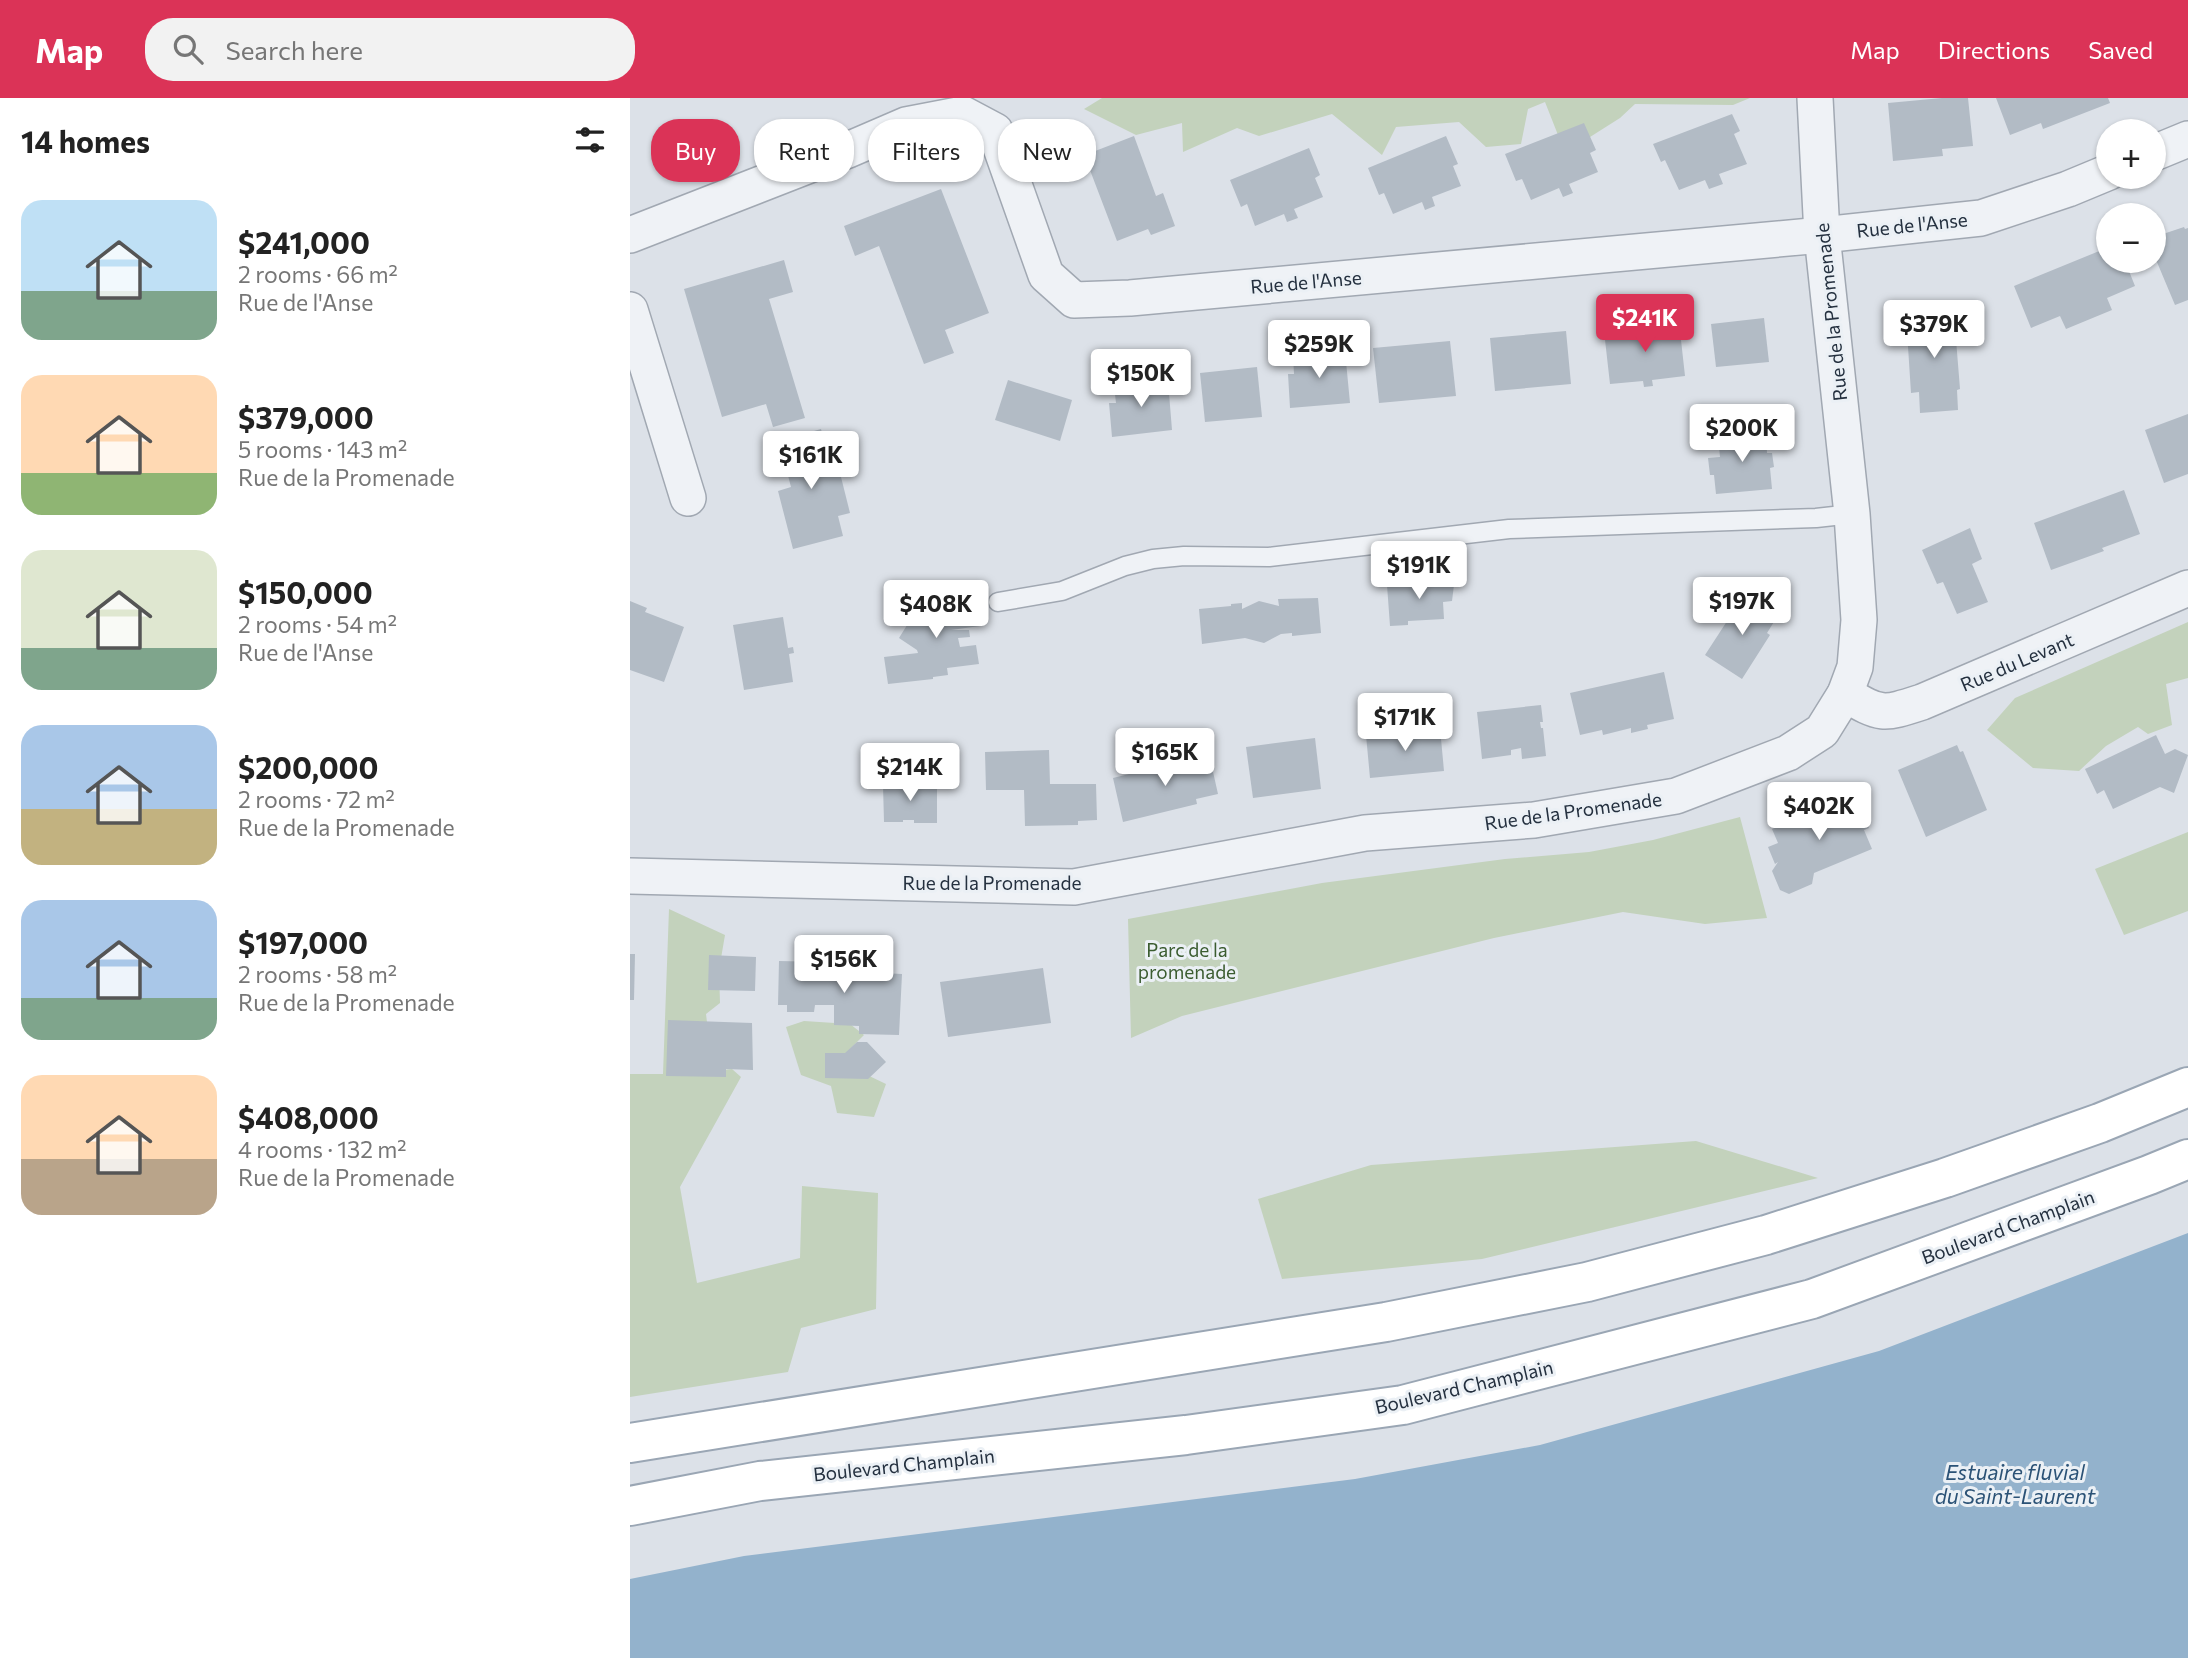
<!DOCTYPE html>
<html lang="en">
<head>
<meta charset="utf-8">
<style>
	body { margin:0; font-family:Commissioner,sans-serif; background:#f2f2f2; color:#222; height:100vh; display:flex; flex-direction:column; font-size:26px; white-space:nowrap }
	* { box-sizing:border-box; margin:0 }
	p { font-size:23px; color:#767676 }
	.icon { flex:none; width:38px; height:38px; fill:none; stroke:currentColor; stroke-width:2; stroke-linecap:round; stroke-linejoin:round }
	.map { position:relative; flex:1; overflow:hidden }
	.sheet { display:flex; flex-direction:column; background:#fff; width:630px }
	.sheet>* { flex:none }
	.hud { position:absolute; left:21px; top:21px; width:665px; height:63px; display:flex; gap:14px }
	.controls { position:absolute; left:1466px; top:21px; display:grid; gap:14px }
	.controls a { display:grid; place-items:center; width:70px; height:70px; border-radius:50%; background:#fff; box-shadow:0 2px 5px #0004; font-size:35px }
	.price { position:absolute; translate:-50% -60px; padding:0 16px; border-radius:7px; background:#fff; color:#222; font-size:23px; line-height:46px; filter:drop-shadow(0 2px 4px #0008) }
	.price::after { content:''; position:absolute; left:50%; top:42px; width:21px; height:16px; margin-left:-10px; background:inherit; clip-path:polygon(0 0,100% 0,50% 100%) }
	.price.on { background:#db3357; color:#fff }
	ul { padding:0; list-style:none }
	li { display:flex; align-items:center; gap:21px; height:175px; padding:0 21px }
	li span { display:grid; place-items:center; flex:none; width:196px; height:140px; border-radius:21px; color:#555 }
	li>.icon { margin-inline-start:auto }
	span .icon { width:84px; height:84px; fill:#fffc; stroke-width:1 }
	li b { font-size:30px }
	h2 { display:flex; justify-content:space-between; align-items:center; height:84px; padding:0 21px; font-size:30px }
	.pill { padding:0 24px; border-radius:28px; background:#fff; box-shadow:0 2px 5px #0004; font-size:24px; line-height:63px }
	.pill.on { background:#db3357; color:#fff }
	header { display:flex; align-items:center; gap:42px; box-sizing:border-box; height:98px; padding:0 35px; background:#db3357; color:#fff }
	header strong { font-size:33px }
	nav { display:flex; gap:38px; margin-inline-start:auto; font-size:24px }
	.search { width:490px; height:63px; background:#f2f2f2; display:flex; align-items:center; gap:18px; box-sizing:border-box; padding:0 24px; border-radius:28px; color:#767676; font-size:26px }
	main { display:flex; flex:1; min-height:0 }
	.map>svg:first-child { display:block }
	.green { fill:#c3d2bc }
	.water { fill:#93b2cc }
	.building { fill:#b2bbc5 }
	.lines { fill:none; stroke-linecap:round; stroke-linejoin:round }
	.service-casing { stroke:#a1a8b2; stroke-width:21 }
	.minor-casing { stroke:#a1a8b2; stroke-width:38 }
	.primary-casing { stroke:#9aa6b4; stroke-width:42 }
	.service { stroke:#eff2f6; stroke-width:18 }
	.minor { stroke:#eff2f6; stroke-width:35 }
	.primary { stroke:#fff; stroke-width:38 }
	.labels { text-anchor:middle; stroke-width:6; stroke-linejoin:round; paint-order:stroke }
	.street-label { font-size:19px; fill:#24303f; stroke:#ebf0f5 }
	.park-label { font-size:19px; fill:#3b5c30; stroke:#ebf0f5 }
	.water-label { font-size:21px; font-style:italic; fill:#2b5276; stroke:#ebf0f5 }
</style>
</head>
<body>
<header>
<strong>Map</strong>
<div class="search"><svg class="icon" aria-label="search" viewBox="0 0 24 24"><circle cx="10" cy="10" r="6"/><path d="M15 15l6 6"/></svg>Search here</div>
<nav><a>Map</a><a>Directions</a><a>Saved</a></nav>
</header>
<main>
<section class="sheet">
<h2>14 homes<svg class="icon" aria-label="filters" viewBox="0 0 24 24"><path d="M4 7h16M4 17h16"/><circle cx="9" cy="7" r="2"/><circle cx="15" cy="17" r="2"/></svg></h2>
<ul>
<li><span style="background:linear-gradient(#bfe0f5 65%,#7fa58c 0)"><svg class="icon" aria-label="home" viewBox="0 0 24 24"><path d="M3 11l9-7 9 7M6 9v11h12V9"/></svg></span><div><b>$241,000</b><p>2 rooms · 66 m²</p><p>Rue de l'Anse</p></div></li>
<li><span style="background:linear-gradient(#ffd9b3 70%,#8fb573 0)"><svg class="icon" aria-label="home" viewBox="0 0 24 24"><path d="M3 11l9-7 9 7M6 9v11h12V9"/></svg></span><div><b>$379,000</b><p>5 rooms · 143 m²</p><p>Rue de la Promenade</p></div></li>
<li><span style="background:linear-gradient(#dfe7d0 70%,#7fa58c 0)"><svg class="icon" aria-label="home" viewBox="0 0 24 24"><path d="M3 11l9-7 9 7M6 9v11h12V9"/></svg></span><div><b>$150,000</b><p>2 rooms · 54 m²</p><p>Rue de l'Anse</p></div></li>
<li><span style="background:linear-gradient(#a9c7e8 60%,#c2b280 0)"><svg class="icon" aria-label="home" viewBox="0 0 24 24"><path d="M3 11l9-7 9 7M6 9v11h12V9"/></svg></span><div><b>$200,000</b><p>2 rooms · 72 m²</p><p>Rue de la Promenade</p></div></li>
<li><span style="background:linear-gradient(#a9c7e8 70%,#7fa58c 0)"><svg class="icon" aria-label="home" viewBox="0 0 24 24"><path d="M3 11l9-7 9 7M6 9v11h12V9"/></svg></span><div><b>$197,000</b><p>2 rooms · 58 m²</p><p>Rue de la Promenade</p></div></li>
<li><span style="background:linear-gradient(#ffd9b3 60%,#b9a48a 0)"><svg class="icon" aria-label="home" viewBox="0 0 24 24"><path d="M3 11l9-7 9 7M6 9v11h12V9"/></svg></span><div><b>$408,000</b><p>4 rooms · 132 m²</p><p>Rue de la Promenade</p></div></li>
</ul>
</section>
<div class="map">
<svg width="1558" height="1560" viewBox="0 0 1558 1560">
	<rect width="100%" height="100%" fill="#dce1e8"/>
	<g class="green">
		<polygon points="472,0 1120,0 1103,7 1005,6 990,20 960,39 928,37 915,4 898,11 891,46 856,49 829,24 766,29 752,57 702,16 629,38 607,30 553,54 552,25 506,37 454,11"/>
		<polygon points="1558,524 1558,580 1536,586 1542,627 1518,636 1508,629 1476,648 1449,673 1403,670 1357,632 1385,600"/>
		<polygon points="1110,719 1137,820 1075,826 993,814 864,840 552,918 501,940 498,821 692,785 875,761 959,754 1023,742"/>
		<polygon points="1558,734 1558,813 1494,837 1465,771"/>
		<polygon points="39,811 95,837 89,872 90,905 76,916 83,973 102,971 111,979 50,1089 67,1185 170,1160 172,1088 248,1095 246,1211 171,1230 158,1274 0,1299 0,976 33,976"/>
		<polygon points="174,923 220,926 234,937 208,963 256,986 244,1019 207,1015 201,988 171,977 156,929"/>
		<polygon points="1066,1043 1188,1080 852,1161 652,1181 628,1101 741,1067"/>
	</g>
	<polygon class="water" points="1558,1135 1558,1560 0,1560 0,1481 114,1458 725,1381 910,1347 1249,1253"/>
	<g class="building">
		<polygon points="1312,0 1338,0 1343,48 1312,51 1313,58 1263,63 1258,5"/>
		<polygon points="1366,0 1478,0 1480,5 1413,31 1411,25 1380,37"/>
		<polygon points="1102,16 1110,33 1104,36 1117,66 1089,76 1093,86 1079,91 1075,82 1049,92 1035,62 1031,64 1023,46"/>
		<polygon points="954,25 966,52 960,55 968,74 939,86 943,95 933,99 929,90 901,102 892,81 886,83 875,56"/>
		<polygon points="504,38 526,98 533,95 545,128 521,137 518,131 487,143 455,59 461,57 460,55"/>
		<polygon points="816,38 828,66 823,68 831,88 802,99 805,108 795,112 792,104 763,116 754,95 749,97 738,70"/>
		<polygon points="679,50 690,77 685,80 693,99 664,111 668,120 657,124 654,116 625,128 617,106 611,109 600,82"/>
		<polygon points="311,91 359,215 315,232 324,255 294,266 249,148 225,158 214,128"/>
		<polygon points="1554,129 1555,131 1558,130 1558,202 1545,207 1524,157 1524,139"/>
		<polygon points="1479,149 1479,163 1495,163 1505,188 1477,200 1482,212 1436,231 1430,218 1401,230 1384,188"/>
		<polygon points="154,162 163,194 139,201 175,320 143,329 136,306 92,319 54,191"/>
		<polygon points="1320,208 1321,229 1325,229 1330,291 1327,292 1328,312 1290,315 1289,294 1281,295 1277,233 1283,233 1281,211"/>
		<polygon points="1134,220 1139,264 1086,269 1081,226"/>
		<polygon points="1049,224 1055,278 1022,282 1023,288 1014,289 1013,283 980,286 974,233"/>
		<polygon points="936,233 941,286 865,293 860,240"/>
		<polygon points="820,243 826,298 749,305 743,250"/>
		<polygon points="715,253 720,305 660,310 658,276 664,276 663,258"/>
		<polygon points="627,269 632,319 575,324 570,275"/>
		<polygon points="378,282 442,302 430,343 365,322"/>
		<polygon points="538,283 542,332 482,339 479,305 486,305 484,288"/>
		<polygon points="1558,316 1558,376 1534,385 1515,332"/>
		<polygon points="191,331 203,377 210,375 220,415 208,418 213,438 163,451 148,393 161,389 149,343"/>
		<polygon points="1136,334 1137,355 1142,355 1144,369 1140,370 1142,391 1086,396 1084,377 1080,377 1078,360 1090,359 1088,338"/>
		<polygon points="1494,392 1510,436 1472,450 1474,453 1421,472 1404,425"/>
		<polygon points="1340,430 1352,461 1342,466 1358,504 1327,516 1313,484 1307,486 1292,452"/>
		<polygon points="811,479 825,479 822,503 813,504 814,521 778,523 778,527 760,528 757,487 811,483"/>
		<polygon points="346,494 350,528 321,532 339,532 340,539 328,540 330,549 346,547 349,566 317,570 318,577 303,579 303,581 258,586 254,559 288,555 287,552 269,540 292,503 312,514 310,499"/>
		<polygon points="1114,497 1147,519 1137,535 1140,537 1112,581 1075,557"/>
		<polygon points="688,500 691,535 662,538 662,535 651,536 634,545 615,540 572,546 569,511 601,508 601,506 612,505 612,511 629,503 649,508 648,501"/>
		<polygon points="0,503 17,510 15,514 54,529 34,584 0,572"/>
		<polygon points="153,519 158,550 163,549 164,555 159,556 163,584 114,592 103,527"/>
		<polygon points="1034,574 1044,621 1017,627 1018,631 1001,635 1001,630 973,637 972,632 950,637 940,595"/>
		<polygon points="911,607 913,624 910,624 911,630 913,630 916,658 892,661 891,650 881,652 881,657 852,661 847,614"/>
		<polygon points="810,630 814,673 740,680 736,637"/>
		<polygon points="1526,637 1535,656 1545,651 1558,657 1544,695 1530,689 1483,711 1474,692 1467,696 1455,671"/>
		<polygon points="685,640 691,691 623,700 616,649"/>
		<polygon points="1327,647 1330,654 1333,653 1357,712 1296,739 1268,672"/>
		<polygon points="419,652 420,686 466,686 467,722 448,723 448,727 395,728 394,692 356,692 355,654"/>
		<polygon points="579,656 588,696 566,701 567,706 493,724 483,680"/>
		<polygon points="271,684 286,684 286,688 307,688 307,725 284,725 284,722 273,722 273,724 254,724 253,687 270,687"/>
		<polygon points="1226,693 1234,712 1232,713 1239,730 1234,732 1242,751 1184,775 1182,786 1159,796 1150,792 1142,773 1148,764 1145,766 1138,749 1148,745 1142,731 1161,723 1160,721"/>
		<polygon points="0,856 5,856 4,902 0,902"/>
		<polygon points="79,857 126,859 125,893 78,892"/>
		<polygon points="149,863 195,864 195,869 212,869 212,874 224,874 224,870 253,871 253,875 272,876 269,937 229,936 229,928 204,927 204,907 185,907 184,914 157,914 157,907 148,907"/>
		<polygon points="413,870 421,925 318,939 310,884"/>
		<polygon points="38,922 122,925 123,972 96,971 96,979 36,978"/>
		<polygon points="227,944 237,944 256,964 238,981 195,980 195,955 215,955"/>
	</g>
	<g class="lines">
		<g class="service-casing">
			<polyline id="service" points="368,504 432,493 495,468 523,461 554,458 639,459 879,431 1186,420 1222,416"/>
		</g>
		<g class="minor-casing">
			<g id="minor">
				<polyline points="1524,55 1558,41"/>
				<polyline points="0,137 218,52 276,27 333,16 365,33 416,177 444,202 500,200 1192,137 1351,120 1438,91 1479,74"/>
				<polyline points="0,212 58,400"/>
				<path d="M1215,596C1251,617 1252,617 1292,604L1558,490"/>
				<polyline points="0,778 444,789 735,735 904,722 1046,698 1158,655 1192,633 1215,596 1225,569 1229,522 1222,416 1192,137 1185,0"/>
			</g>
		</g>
		<g class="primary-casing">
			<g id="primary">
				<polyline points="0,1345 756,1224 957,1184 1136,1137 1315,1080 1470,1025 1558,989"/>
				<polyline points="0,1408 130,1383 556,1337 773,1307 1182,1201 1519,1077 1558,1061"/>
			</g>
		</g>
		<use href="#service" class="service"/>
		<use href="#minor" class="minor"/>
		<use href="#primary" class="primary"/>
	</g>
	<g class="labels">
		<g class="street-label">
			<text transform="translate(1282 127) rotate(-6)" y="7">Rue de l'Anse</text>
			<text transform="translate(676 184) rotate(-5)" y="7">Rue de l'Anse</text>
			<text transform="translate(1201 214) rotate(-96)" y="7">Rue de la Promenade</text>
			<text transform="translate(1387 564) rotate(-23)" y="7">Rue du Levant</text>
			<text transform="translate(943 713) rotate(-8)" y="7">Rue de la Promenade</text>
			<text x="362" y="792">Rue de la Promenade</text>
			<text transform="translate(1378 1129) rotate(-20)" y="7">Boulevard Champlain</text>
			<text transform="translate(834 1289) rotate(-13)" y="7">Boulevard Champlain</text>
			<text transform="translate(274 1367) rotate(-6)" y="7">Boulevard Champlain</text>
		</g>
		<g class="park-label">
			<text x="557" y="859">Parc de la<tspan x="557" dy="22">promenade</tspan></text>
		</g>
		<g class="water-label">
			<text x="1385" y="1382">Estuaire fluvial<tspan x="1385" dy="24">du Saint-Laurent</tspan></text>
		</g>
	</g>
</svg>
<div class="controls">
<a>+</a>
<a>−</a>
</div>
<b class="price on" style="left:1015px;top:256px">$241K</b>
<b class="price" style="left:1304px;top:262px">$379K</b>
<b class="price" style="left:689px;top:282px">$259K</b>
<b class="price" style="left:511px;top:311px">$150K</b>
<b class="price" style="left:1112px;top:366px">$200K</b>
<b class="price" style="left:181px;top:393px">$161K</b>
<b class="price" style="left:789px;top:503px">$191K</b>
<b class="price" style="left:1112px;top:539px">$197K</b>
<b class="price" style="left:306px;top:542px">$408K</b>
<b class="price" style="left:775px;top:655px">$171K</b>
<b class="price" style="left:535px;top:690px">$165K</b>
<b class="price" style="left:280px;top:705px">$214K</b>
<b class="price" style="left:1189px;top:744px">$402K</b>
<b class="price" style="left:214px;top:897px">$156K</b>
<div class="hud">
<a class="pill on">Buy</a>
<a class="pill">Rent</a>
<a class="pill">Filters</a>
<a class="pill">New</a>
</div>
</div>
</main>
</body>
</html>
